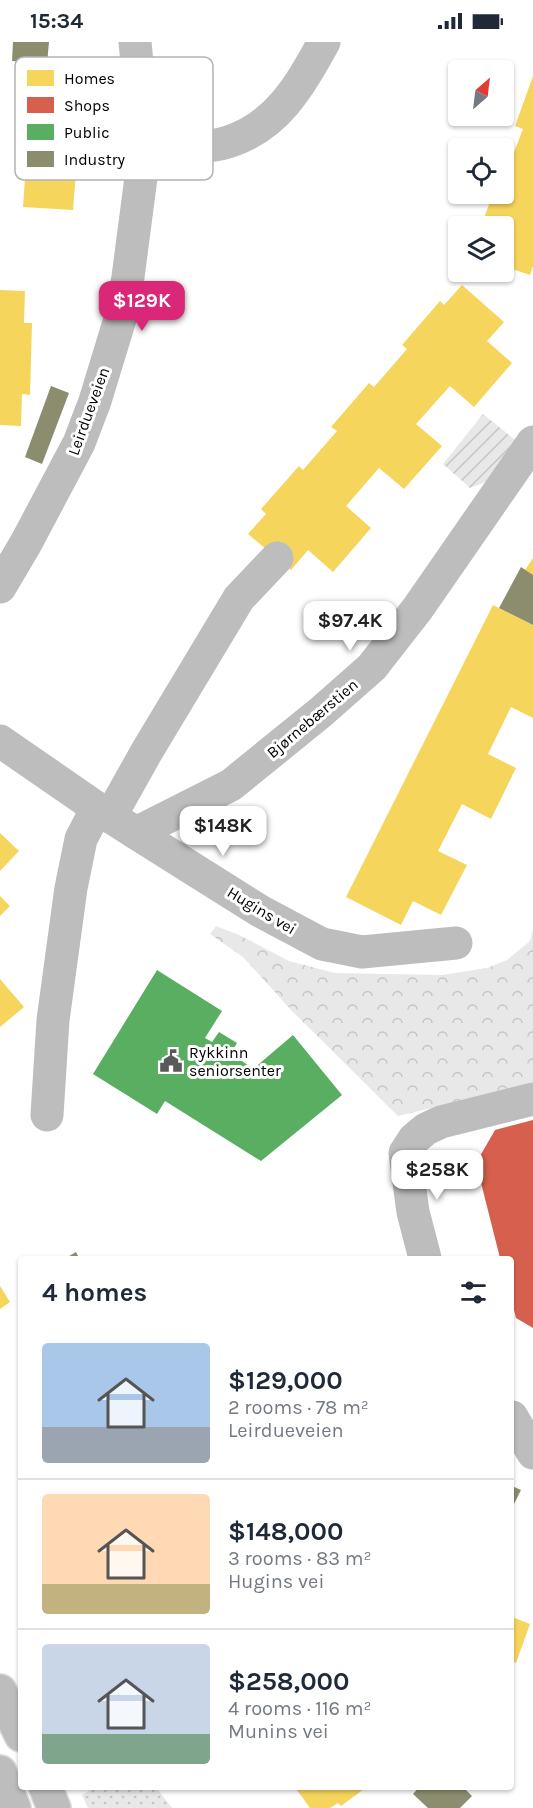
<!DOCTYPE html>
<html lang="en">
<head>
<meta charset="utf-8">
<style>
	body { margin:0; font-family:Karla,sans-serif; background:#f6f6f7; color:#1f2937; height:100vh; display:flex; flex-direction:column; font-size:22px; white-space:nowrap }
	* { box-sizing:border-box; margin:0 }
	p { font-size:20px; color:#747a83 }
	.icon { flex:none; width:33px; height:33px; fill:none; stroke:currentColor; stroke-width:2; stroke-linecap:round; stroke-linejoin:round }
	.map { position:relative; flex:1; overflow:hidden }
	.panel { position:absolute; left:18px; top:1214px; width:496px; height:534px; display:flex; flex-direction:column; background:#fff; border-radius:6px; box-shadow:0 2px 4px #0004 }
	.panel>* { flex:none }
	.needle { width:39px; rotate:28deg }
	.controls { position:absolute; left:448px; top:18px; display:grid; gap:12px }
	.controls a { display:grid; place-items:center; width:66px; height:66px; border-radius:6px; background:#fff; box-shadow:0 2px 4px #0004; font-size:30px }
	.price { position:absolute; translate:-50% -51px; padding:0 14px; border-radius:12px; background:#fff; color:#222; font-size:20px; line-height:39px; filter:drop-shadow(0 2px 3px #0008) }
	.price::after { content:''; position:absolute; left:50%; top:36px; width:18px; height:14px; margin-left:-9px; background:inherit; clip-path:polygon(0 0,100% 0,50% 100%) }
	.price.on { background:#db2777; color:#fff }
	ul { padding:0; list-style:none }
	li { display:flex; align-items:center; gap:18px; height:150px; padding:0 24px }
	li+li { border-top:2px solid #e0e1e3 }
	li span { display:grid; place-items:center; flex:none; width:168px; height:120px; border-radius:6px; color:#555 }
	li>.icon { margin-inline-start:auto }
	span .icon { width:72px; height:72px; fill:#fffc; stroke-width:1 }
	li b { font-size:26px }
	h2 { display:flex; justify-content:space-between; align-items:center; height:72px; padding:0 24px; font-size:26px }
	.status { display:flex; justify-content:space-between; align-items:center; height:42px; padding:0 30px; background:#fff; direction:ltr }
	.status svg { height:16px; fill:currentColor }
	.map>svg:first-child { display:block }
	.grass { fill:url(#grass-dots) }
	.forest { fill:url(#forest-crowns) }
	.garden { fill:url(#garden-furrows) }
	.homes { fill:#f6d55c }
	.shops { fill:#d6604d }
	.public { fill:#5aae61 }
	.industry { fill:#8c8c6e }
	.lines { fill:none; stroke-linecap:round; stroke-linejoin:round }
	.major-casing { stroke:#dbdbdb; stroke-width:36 }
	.minor { stroke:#bdbdbd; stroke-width:33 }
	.major { stroke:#bdbdbd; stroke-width:33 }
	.labels { text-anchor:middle; stroke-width:6; stroke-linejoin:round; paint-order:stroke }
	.street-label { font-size:16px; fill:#000; stroke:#fff }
	.poi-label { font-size:16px; fill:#000; stroke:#fff; text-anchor:start }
	.key { fill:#fff; stroke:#b2b2b2; stroke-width:1.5 }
	.key-label { font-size:16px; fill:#000 }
</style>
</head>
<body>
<div class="status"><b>15:34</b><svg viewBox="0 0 49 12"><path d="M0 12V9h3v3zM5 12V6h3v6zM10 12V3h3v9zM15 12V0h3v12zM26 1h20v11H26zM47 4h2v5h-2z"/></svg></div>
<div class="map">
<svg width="533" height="1766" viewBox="0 0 533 1766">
	<defs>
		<pattern id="grass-dots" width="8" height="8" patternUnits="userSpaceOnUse" patternTransform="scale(1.5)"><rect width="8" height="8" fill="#e8e8e8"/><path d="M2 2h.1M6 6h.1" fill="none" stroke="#c5c5c5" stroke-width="1.8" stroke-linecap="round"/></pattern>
		<pattern id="forest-crowns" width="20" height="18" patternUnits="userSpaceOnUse" patternTransform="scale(1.5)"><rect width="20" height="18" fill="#e8e8e8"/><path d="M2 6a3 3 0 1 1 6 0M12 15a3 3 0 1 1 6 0" fill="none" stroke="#c5c5c5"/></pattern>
		<pattern id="garden-furrows" width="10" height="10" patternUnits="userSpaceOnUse" patternTransform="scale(1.5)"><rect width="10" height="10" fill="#e8e8e8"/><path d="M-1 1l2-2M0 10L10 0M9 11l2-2" fill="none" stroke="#c5c5c5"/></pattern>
	</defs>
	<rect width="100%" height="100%" fill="#fff"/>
	<polygon class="grass" points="96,1745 156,1745 172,1766 88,1766 82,1753"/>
	<polygon class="forest" points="216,884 239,893 289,919 335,931 442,933 487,926 507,918 530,899 533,887 533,1042 398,1074 293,970 243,915 210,892"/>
	<polygon class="garden" points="483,372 519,401 494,437 470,446 443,422"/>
	<g class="homes">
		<polygon points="533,34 533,224 530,233 504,224 504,184 481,184 493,152 504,152 504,136 523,87 515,84"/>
		<polygon points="31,49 82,53 78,98 87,98 86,118 77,117 73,168 23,165"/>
		<polygon points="462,243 504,280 487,299 512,321 474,365 450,344 416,382 442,404 404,447 379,426 346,464 371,486 333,530 308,508 291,528 248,492 266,472 261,467 299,424 303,428 337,389 331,385 369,341 374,345 407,307 402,303 440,259 444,263"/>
		<polygon points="0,248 25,249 24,281 32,281 30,353 22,352 21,384 0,383"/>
		<polygon points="533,516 533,533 525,528"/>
		<polygon points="493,563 533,583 533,676 511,665 488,712 516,726 491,777 462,762 438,809 467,823 441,873 413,859 401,883 346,855"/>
		<polygon points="0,791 19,809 0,829"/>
		<polygon points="0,854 10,864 0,874"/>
		<polygon points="0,937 24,965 0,985"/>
		<polygon points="0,1244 10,1260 0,1267"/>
		<polygon points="512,1575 530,1582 516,1621 512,1619"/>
		<polygon points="294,1744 368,1744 341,1764 338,1761 330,1766 310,1766"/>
	</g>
	<polygon class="shops" points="533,1078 533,1286 516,1276 512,1260 512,1216 500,1216 476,1121 495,1088"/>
	<polygon class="public" points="157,928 222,969 205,996 212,1000 219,990 237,1001 231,1011 253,1027 293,993 342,1053 261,1119 165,1059 157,1072 93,1032"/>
	<g class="industry">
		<polygon points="13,0 49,0 47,22 12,19"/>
		<polygon points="51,344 69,351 42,422 25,415"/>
		<polygon points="521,525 533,533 533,583 499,566"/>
		<polygon points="76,1210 79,1216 66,1216"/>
		<polygon points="512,1444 521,1448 512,1466"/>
		<polygon points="420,1744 462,1744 472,1754 460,1766 428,1766 413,1752"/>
	</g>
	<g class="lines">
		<g class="major-casing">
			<g id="major">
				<polyline points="0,1649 21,1693"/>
				<polyline points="0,1730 14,1766"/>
				<polyline points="45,1744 54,1766"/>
			</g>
		</g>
		<g class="minor">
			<path d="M145,105C172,105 202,108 228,100C278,84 300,43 324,0"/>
			<polyline points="0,545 26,501 79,401 95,359 120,277 128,235 145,105 135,0"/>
			<polyline points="0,699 97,766 136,791 260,869 322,902 362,910 456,901"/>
			<polyline points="110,775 147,709 239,556 277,516"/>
			<polyline points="136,791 231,743 321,670 372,625 418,566 533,400"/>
			<polyline points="47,1073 53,978 71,846 81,797 97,766"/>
			<polyline points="425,1216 413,1170 405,1111 414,1097 426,1087 441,1080 533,1057"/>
			<polyline points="512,1375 533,1411"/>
		</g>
		<use href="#major" class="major"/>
	</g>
	<defs>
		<g id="civic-bare" transform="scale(1.8)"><path d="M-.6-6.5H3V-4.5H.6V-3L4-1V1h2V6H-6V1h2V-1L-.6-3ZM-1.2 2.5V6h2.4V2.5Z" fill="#595959" stroke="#fff" stroke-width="2.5" paint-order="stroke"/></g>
	</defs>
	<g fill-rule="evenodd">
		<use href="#civic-bare" x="171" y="1019"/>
	</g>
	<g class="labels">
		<g class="street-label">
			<text transform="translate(88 369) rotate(-70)" y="6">Leirdueveien</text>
			<text transform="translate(312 676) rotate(-40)" y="6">Bjørnebærstien</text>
			<text transform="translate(262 868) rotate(31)" y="6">Hugins vei</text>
		</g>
		<g class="poi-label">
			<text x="189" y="1016">Rykkinn<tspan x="189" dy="18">seniorsenter</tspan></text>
		</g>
	</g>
	<rect x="15" y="15" width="198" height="123" rx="9" class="key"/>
	<rect x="27" y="28" width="27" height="16" fill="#f6d55c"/>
	<rect x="27" y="55" width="27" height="16" fill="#d6604d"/>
	<rect x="27" y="82" width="27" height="16" fill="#5aae61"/>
	<rect x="27" y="109" width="27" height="16" fill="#8c8c6e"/>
	<g class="key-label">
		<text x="64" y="42">Homes</text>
		<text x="64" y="69">Shops</text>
		<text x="64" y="96">Public</text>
		<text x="64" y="123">Industry</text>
	</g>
</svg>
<div class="controls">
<a><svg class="needle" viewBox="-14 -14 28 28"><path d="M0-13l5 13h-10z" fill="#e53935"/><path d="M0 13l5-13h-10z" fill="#747a83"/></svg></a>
<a><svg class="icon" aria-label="locate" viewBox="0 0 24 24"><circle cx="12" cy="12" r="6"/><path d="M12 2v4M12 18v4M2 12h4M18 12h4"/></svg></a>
<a><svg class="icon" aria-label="layers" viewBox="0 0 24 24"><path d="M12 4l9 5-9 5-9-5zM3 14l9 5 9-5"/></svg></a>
</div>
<b class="price on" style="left:142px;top:290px">$129K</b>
<b class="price" style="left:350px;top:610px">$97.4K</b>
<b class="price" style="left:223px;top:815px">$148K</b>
<b class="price" style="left:437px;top:1159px">$258K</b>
<section class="panel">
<h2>4 homes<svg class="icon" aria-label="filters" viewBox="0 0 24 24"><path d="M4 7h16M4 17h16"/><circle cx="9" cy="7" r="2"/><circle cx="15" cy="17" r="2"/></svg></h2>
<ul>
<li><span style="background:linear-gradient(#a9c7e8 70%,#9aa5b1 0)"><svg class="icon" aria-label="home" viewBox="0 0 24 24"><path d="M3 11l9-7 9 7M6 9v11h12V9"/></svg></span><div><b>$129,000</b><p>2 rooms · 78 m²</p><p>Leirdueveien</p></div></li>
<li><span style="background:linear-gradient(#ffd9b3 75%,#c2b280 0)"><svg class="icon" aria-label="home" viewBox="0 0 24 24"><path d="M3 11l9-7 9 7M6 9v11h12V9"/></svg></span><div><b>$148,000</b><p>3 rooms · 83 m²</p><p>Hugins vei</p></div></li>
<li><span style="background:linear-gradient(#c9d6e8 75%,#7fa58c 0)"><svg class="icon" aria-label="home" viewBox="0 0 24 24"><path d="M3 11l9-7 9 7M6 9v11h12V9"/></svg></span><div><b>$258,000</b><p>4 rooms · 116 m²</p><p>Munins vei</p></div></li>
</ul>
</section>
</div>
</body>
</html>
